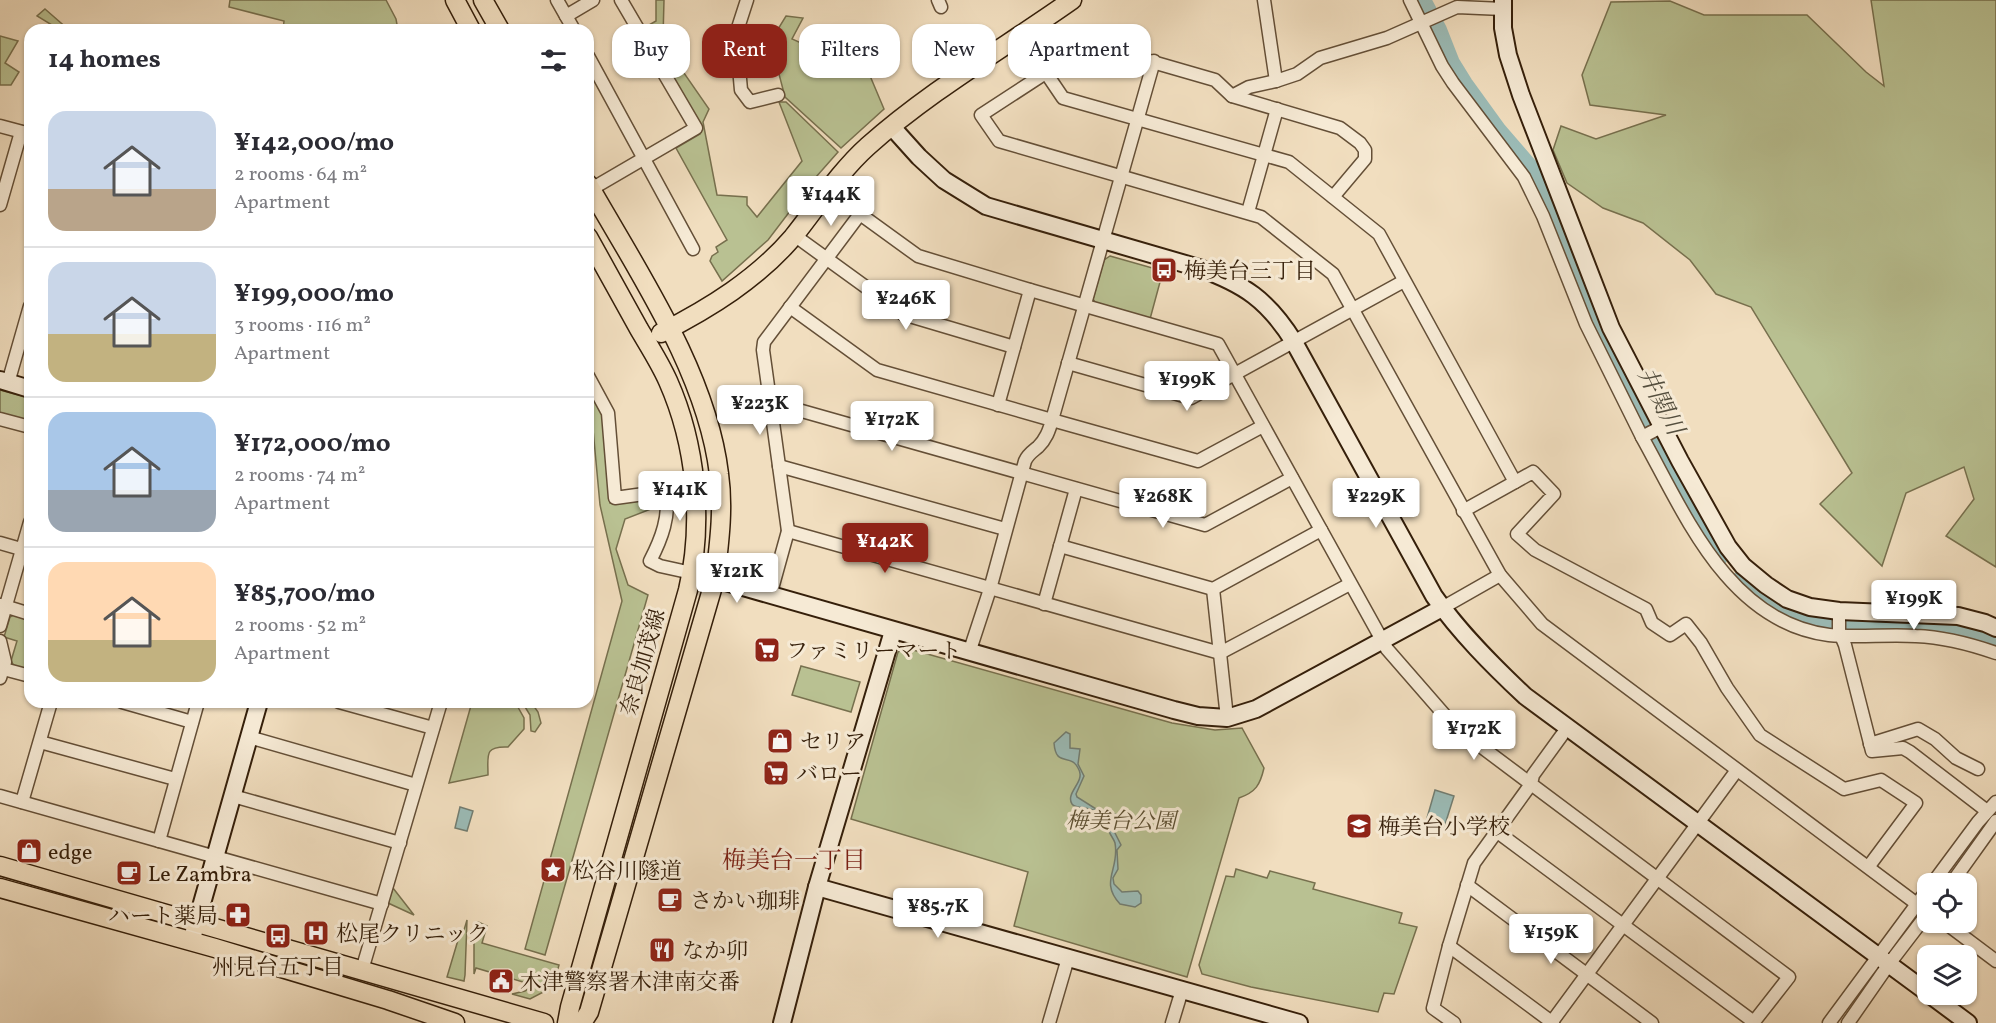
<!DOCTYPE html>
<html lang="en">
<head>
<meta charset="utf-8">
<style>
	body { margin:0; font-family:Vollkorn,"Noto Serif JP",serif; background:#f2f2f3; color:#2b2b33; height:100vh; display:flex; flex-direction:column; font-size:22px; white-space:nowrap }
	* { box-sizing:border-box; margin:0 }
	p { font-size:20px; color:#7c7c81 }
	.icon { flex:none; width:33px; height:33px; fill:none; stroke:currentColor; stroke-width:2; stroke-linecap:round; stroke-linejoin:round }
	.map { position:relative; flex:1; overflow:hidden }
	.details { position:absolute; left:24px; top:24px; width:570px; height:684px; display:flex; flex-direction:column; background:#fff; border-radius:18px; box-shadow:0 2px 4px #0004 }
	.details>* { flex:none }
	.banner { position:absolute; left:612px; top:24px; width:570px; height:54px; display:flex; gap:12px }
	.tools { position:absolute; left:1917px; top:873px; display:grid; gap:12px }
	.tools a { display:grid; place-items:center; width:60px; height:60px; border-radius:12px; background:#fff; box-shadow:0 2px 4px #0004; font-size:30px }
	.price { position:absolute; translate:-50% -51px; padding:0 14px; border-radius:6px; background:#fff; color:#222; font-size:20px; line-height:39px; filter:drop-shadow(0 2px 3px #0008) }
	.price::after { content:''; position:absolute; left:50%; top:36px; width:18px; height:14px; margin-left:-9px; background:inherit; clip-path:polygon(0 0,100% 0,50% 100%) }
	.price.selected { background:#8f2418; color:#fff }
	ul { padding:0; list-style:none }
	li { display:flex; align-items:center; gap:18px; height:150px; padding:0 24px }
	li+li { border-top:2px solid #e1e1e2 }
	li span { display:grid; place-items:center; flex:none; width:168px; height:120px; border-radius:18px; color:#555 }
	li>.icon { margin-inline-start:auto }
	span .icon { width:72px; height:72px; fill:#fffc; stroke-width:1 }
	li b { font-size:26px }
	h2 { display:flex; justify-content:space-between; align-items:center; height:72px; padding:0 24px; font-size:26px }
	.pill { padding:0 21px; border-radius:18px; background:#fff; box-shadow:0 2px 4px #0004; font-size:21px; line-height:54px }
	.pill.selected { background:#8f2418; color:#fff }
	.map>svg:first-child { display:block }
	.green { fill:#b9c192; stroke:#77704e; stroke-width:1.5 }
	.water { fill:#9bbbb6; stroke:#727d71; stroke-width:1.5 }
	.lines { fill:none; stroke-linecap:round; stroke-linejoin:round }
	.river { stroke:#9bbbb6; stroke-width:18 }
	.street-casing { stroke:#644f37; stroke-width:15 }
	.secondary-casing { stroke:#351f0a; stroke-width:20 }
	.primary-casing { stroke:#351f0a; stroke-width:21 }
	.street { stroke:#f6ead5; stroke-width:12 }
	.secondary { stroke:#f6ead5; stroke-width:16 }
	.primary { stroke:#f1debf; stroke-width:18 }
	.labels { text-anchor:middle; stroke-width:6; stroke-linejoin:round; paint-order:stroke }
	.poi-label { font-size:22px; fill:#351f0a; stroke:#f6ead5; text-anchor:start }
	.street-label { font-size:22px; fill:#351f0a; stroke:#f6ead5 }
	.park-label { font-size:22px; font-style:italic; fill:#5d5033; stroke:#f6ead5 }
	.water-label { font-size:24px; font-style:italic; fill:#544e3e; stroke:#f6ead5 }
	.neighbourhood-label { font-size:24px; fill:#7a1f14; stroke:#f6ead5 }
</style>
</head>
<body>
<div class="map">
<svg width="1996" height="1023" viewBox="0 0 1996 1023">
	<rect width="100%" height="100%" fill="#f1debf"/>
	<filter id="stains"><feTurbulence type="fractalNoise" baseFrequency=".00333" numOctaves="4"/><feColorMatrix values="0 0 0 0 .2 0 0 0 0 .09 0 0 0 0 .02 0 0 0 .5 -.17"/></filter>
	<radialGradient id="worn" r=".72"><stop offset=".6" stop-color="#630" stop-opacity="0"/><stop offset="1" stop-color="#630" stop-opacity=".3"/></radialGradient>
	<g class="green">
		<polygon points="230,0 386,0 396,19 398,30 283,30 284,21 229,7"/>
		<polygon points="656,0 664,0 663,38 670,38 677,63 709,109 703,122 717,195 747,197 747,205 757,217 802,161 779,102 786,102 838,152 816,177 768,240 722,281 710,261 712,256 718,252 716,247 727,240 676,148 700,134 642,29 656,21"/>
		<polygon points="1871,0 1996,0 1996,567 1946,536 1974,499 1964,467 1906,493 1882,566 1820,504 1852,473 1751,307 1716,294 1690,260 1643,223 1603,208 1567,183 1553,150 1561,126 1596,139 1666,115 1590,105 1582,75 1611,2 1670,1 1704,15 1807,15 1866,72 1884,86"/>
		<polygon points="45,9 69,30 60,30 37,16"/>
		<polygon points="786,16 803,18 792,39 841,61 857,46 888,40 893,56 868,71 884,109 841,148 785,97 779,74 766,76 767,47"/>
		<polygon points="0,36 18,41 5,63 19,72 11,85 0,85"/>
		<polygon points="1110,256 1163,271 1150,319 1096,304 1093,299 1104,260"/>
		<polygon points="589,386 604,416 610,503 657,497 663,501 665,508 656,507 625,519 616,549 628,585 648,595 545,955 525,949 622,601 600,505"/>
		<polygon points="0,390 30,398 30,423 0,415"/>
		<polygon points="15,614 30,619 30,671 14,666 11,661 17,641 4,637 10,617"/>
		<path d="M906,648L1172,723L1215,730L1242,728L1264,768C1260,785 1256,792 1239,798L1187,977L1014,926L1028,872L851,819L898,652Z"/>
		<polygon points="801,666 860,682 851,712 792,695"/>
		<path d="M472,702H515L524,718V729L508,747C484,746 488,755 488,775L449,783Z"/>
		<polygon points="522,702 531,702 538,712 541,723 535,732 531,731 530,715"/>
		<polygon points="1236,869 1267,878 1270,871 1315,883 1313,889 1402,913 1399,923 1417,927 1394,994 1384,993 1378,1012 1251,987 1202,974 1199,965 1226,876 1234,877"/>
		<polygon points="393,888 414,915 388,903"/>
		<polygon points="467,920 465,975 464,981 447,977 461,930 464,930"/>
		<polygon points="478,922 487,926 482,943 559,965 553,987 530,999 512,994 525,991 533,985 476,968 474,974 474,925"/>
	</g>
	<g class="water">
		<path d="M1066,732L1070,734V748L1080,749L1078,764L1084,776L1076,794L1077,797L1096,809L1115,814L1117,816L1113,829L1121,845L1117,850L1118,869L1113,878L1114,884L1122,892L1138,891L1141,895V903L1135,907L1120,904C1099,881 1120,870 1115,843C1114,839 1110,835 1109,831C1106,815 1101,811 1085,808C1080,807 1075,808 1072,804C1065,793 1085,782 1079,770C1071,751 1056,769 1054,743Z"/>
		<polygon points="1435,790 1454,796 1443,831 1425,825"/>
		<polygon points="460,807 473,811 467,831 455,828"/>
	</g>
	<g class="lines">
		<g class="river">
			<polyline points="1422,0 1438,30 1451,63 1464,84 1498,131 1530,168 1540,184 1625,385 1718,559"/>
			<path d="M1739,581C1759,599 1784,617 1810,622C1870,635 1940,618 1996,645"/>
		</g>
		<g class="street-casing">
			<g id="street">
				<polyline points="557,0 574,30"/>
				<polyline points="747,0 736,34 741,90 750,102 778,95"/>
				<polyline points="938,0 941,7"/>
				<polyline points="1264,0 1276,81 1297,74 1320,58 1387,38 1457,7 1503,9"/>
				<polyline points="1410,0 1442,66 1453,83 1524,177 1543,216 1586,324 1642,437 1663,426"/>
				<polyline points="566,16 593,0"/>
				<polyline points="1021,36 1063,98 1289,162 1379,234 1515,482"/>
				<polyline points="588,56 693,249"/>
				<polyline points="1154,61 1052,420 1198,461 1263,426"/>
				<polyline points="1232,96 1249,87 1276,81"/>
				<polyline points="0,126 30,134"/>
				<polyline points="588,191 696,128 621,0"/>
				<polyline points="1333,197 1365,159 1365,150 1360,143 1340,128 1232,96 1215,80 1111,50 1067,59 981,115 999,141 1261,217 1333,274 1500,575 1542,624 1917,904"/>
				<polyline points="0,205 21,132"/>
				<polyline points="1248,212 1277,109"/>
				<polyline points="794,235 903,314 1014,347"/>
				<path d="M790,307L877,370L1052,420C1049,431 1046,439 1038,447C1032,452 1028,454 1025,461L990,589L969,653"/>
				<polyline points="1068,363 1191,398 1404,281"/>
				<polyline points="588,376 608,413 615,498 695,487"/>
				<polyline points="8,383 30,306"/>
				<polyline points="770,402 1205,525 1292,478"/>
				<polyline points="998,405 1030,290"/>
				<polyline points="0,419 30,427"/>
				<path d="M1642,437C1685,514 1728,622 1829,635C1857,638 1887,634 1916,636C1944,637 1970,644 1996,653"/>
				<polyline points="779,466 1005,529"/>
				<path d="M666,491C670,516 662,538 650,561L660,566L692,573"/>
				<polyline points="1463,511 1533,472 1554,494 1517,534 1535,550 1646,609 1652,623 1670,635 1686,624 1701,643 1727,688 1760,735 1844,789 1881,780 1916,803 1869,866"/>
				<polyline points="788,531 1220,653 1350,584"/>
				<polyline points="0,543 28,551"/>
				<polyline points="1060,546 1213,589 1321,530"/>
				<polyline points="1213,589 1227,718"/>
				<polyline points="770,596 788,531 763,350 764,342 860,214 918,256 1030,290 1218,344 1387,649 1455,727 1531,784 1474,863 1449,946 1433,1008 1454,1023"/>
				<polyline points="1044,604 1076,489"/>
				<polyline points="1,605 30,614"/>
				<polyline points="1442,608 1500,575"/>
				<polyline points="1839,611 1839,631 1845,645 1872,751 1903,748 1910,752 1987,811"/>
				<polyline points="0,626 30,522"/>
				<polyline points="0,641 5,662 0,678"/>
				<polyline points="0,668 30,676"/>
				<polyline points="122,702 192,722"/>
				<polyline points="339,702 433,728"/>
				<polyline points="1562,735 1533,775 1531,784 1789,977 1753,1023"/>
				<polyline points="249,737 416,785"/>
				<polyline points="40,742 175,779"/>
				<polyline points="1870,744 1918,729 1935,739 1956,758 1978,769"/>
				<polyline points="0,796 382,904"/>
				<polyline points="233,796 400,843"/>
				<polyline points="22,802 51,702"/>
				<polyline points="1496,831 1754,1022"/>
				<polyline points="159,841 198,702"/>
				<polyline points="1932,884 1978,822 1996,802"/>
				<polyline points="1951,884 1996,821"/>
				<polyline points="1467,885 1652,1023"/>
				<polyline points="1944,922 1996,961"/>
				<polyline points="1449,946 1553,1023"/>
				<polyline points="362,970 441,702"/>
				<polyline points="1049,1023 1068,958"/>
				<polyline points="1172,1023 1182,990"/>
				<polyline points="1551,1023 1737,770"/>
				<polyline points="1829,1023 1928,889"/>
				<polyline points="1848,1023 1889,964 1928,913"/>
			</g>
		</g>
		<g class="secondary-casing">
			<g id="secondary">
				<polyline points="1503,0 1503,28 1508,55 1521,95 1611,328 1680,461 1728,547 1743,566 1766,585 1787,599 1810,607 1839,611 1958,616 1985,623 1996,628"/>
				<path d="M892,127L919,157L944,180L986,206L1199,268C1244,284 1268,300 1294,342L1434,596C1460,633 1492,665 1525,696L1928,993"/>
				<polyline points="0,380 30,389"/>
				<polyline points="715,579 1174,710 1198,716 1227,718 1256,709 1442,608"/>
				<polyline points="817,887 1299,1023"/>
				<polyline points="193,935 259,702"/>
				<polyline points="1929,994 1968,1023"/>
				<polyline points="782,1023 817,887 893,631"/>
			</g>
		</g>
		<g class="primary-casing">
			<g id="primary">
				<polyline points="455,0 471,30"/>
				<polyline points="483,0 500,30"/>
				<path d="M661,333C710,308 757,279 793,237C818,206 838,173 868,146C931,90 1004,48 1072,0"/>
				<polyline points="0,866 544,1023"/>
				<polyline points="0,888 215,948 388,1000 455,1023"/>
				<path d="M567,1023L570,1007L688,590C704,522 696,444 668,381C660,363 649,346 639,329C622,298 605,268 588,237"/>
				<path d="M582,1023L589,1012L715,579C719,544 724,509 719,474C707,373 638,272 588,184"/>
			</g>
		</g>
		<use href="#street" class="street"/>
		<use href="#secondary" class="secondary"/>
		<use href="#primary" class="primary"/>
	</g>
	<defs>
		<g id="bus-square" transform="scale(1.35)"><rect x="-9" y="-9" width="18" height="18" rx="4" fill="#8f2418" stroke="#f6ead5"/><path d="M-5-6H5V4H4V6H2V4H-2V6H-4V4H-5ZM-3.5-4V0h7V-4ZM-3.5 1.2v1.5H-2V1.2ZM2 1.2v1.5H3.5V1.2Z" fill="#fff"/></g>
		<g id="supermarket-square" transform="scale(1.35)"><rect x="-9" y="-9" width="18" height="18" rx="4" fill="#8f2418" stroke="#f6ead5"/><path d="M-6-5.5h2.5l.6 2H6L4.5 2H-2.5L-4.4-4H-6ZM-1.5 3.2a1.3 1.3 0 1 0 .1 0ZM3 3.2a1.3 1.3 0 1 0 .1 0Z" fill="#fff"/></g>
		<g id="shop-square" transform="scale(1.35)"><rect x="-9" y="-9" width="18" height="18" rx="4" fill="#8f2418" stroke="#f6ead5"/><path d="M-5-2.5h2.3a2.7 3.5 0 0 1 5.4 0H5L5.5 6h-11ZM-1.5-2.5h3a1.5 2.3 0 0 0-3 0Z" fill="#fff"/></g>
		<g id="school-square" transform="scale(1.35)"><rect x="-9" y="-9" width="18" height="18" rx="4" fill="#8f2418" stroke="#f6ead5"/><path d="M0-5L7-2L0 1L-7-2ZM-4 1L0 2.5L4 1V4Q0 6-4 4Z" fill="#fff"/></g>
		<g id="sight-square" transform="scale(1.35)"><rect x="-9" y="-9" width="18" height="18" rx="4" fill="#8f2418" stroke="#f6ead5"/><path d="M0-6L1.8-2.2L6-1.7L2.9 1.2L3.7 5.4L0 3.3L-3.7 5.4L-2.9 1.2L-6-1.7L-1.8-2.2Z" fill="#fff"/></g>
		<g id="cafe-square" transform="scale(1.35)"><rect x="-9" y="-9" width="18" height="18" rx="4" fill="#8f2418" stroke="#f6ead5"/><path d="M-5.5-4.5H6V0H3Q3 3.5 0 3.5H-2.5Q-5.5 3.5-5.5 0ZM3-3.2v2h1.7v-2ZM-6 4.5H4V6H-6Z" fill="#fff"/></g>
		<g id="pharmacy-square" transform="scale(1.35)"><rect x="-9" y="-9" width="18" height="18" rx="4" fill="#8f2418" stroke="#f6ead5"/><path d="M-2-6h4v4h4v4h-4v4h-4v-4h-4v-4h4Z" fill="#fff"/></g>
		<g id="hospital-square" transform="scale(1.35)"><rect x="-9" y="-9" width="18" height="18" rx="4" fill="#8f2418" stroke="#f6ead5"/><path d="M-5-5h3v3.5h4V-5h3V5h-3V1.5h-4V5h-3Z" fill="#fff"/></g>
		<g id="restaurant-square" transform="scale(1.35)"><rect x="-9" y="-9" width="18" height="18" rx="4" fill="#8f2418" stroke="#f6ead5"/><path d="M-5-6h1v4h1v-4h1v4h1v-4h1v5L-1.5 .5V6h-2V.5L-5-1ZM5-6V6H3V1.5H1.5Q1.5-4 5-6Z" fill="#fff"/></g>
		<g id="civic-square" transform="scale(1.35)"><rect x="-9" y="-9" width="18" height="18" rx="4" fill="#8f2418" stroke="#f6ead5"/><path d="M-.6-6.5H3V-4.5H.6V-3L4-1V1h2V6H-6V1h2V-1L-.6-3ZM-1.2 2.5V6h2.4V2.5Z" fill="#fff"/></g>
	</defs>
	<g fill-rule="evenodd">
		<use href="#bus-square" x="1164" y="270"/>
		<use href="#supermarket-square" x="767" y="650"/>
		<use href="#shop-square" x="780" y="741"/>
		<use href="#supermarket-square" x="776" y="773"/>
		<use href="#school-square" x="1359" y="826"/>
		<use href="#shop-square" x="29" y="851"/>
		<use href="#sight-square" x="553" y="870"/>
		<use href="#cafe-square" x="129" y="873"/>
		<use href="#cafe-square" x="670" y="900"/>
		<use href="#pharmacy-square" x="238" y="915"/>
		<use href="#hospital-square" x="316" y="933"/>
		<use href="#bus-square" x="278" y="936"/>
		<use href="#restaurant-square" x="662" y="950"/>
		<use href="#civic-square" x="501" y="981"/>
	</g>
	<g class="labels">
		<g class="poi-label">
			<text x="1184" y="278">梅美台三丁目</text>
			<text x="786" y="658">ファミリーマート</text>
			<text x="800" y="749">セリア</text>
			<text x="796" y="781">バロー</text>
			<text x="1378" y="834">梅美台小学校</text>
			<text x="48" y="859">edge</text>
			<text x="572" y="878">松谷川隧道</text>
			<text x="148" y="881">Le Zambra</text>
			<text x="690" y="908">さかい珈琲</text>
			<text x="218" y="923" text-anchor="end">ハート薬局</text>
			<text x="336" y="941">松尾クリニック</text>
			<text x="682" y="958">なか卯</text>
			<text x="278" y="974" text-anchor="middle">州見台五丁目</text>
			<text x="520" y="989">木津警察署木津南交番</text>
		</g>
		<g class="street-label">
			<text transform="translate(642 662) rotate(-74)" y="8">奈良加茂線</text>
		</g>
		<g class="park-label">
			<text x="1121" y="828">梅美台公園</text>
		</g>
		<g class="water-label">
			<text transform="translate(1661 401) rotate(63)" y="8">井関川</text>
		</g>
		<g class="neighbourhood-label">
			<text x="794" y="868">梅美台一丁目</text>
		</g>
	</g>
	<rect width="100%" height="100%" filter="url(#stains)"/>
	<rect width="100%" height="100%" fill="url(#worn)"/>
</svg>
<div class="tools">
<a><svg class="icon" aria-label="locate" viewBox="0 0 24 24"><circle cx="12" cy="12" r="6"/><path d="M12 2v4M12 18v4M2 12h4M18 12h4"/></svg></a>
<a><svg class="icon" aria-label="layers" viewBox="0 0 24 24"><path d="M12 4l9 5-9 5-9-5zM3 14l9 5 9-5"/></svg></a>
</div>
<b class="price" style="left:831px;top:227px">¥144K</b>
<b class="price" style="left:906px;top:331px">¥246K</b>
<b class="price" style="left:1187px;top:412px">¥199K</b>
<b class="price" style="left:760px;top:436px">¥223K</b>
<b class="price" style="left:892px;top:452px">¥172K</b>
<b class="price" style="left:680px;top:522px">¥141K</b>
<b class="price" style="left:1163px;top:529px">¥268K</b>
<b class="price" style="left:1376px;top:529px">¥229K</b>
<b class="price selected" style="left:885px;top:574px">¥142K</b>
<b class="price" style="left:737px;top:604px">¥121K</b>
<b class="price" style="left:1914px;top:631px">¥199K</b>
<b class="price" style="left:1474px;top:761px">¥172K</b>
<b class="price" style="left:938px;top:939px">¥85.7K</b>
<b class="price" style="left:1551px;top:965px">¥159K</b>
<div class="banner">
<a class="pill">Buy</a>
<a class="pill selected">Rent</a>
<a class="pill">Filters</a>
<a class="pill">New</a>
<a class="pill">Apartment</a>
</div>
<section class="details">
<h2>14 homes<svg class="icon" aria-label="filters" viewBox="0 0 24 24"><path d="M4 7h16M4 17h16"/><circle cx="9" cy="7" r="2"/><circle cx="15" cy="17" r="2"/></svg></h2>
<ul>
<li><span style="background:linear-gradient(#c9d6e8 65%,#b9a48a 0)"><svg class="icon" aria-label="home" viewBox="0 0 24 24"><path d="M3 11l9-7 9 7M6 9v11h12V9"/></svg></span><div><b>¥142,000/mo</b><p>2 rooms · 64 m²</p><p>Apartment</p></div></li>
<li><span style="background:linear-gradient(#c9d6e8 60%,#c2b280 0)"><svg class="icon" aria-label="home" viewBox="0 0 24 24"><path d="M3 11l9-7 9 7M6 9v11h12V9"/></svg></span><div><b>¥199,000/mo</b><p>3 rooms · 116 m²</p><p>Apartment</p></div></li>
<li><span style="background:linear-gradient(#a9c7e8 65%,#9aa5b1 0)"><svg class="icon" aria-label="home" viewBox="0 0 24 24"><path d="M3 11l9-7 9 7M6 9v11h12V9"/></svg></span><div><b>¥172,000/mo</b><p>2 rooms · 74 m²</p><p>Apartment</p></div></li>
<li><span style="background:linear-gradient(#ffd9b3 65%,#c2b280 0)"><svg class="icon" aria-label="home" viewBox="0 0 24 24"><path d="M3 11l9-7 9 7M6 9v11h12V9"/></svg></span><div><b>¥85,700/mo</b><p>2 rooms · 52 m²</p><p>Apartment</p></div></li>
</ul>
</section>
</div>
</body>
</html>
